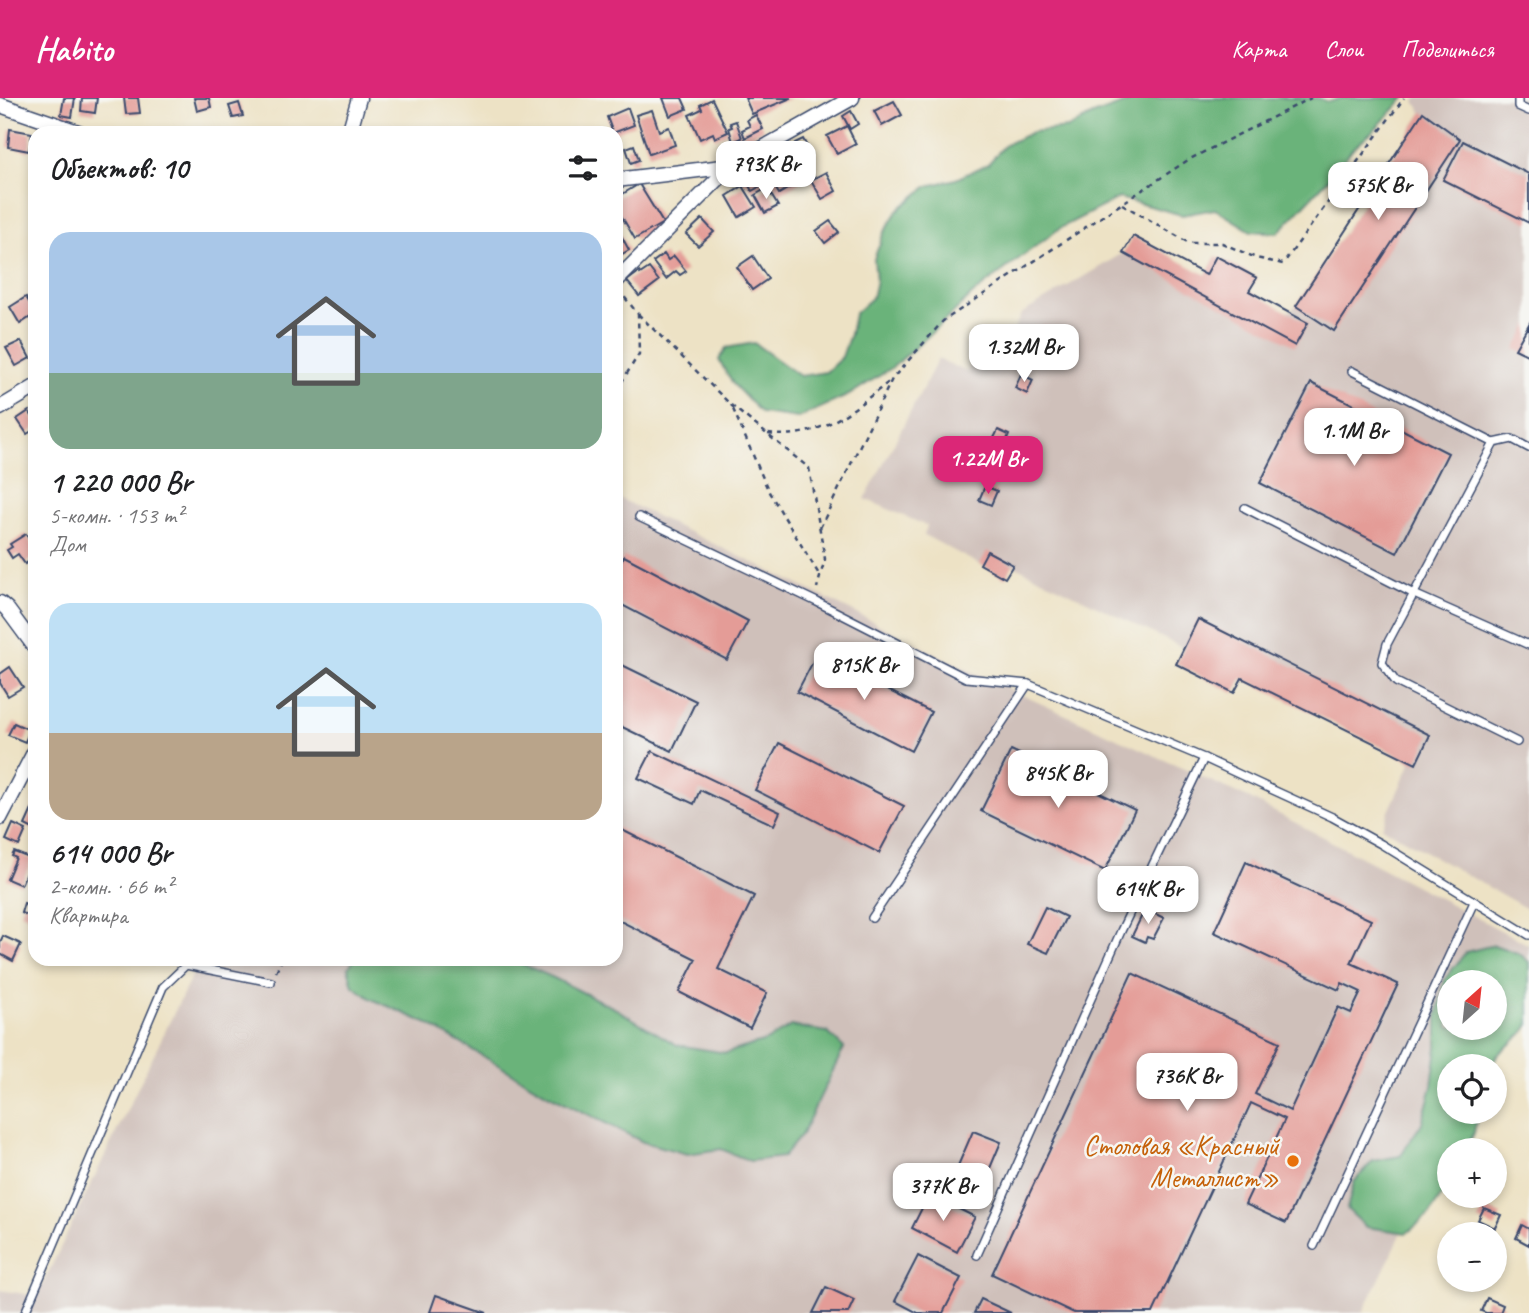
<!DOCTYPE html>
<html lang="ru">
<head>
<meta charset="utf-8">
<style>
	body { margin:0; font-family:Caveat,sans-serif; background:#f6f6f6; color:#202124; height:100vh; display:flex; flex-direction:column; font-size:26px; white-space:nowrap }
	* { box-sizing:border-box; margin:0 }
	p { font-size:23px; color:#757577 }
	.icon { flex:none; width:38px; height:38px; fill:none; stroke:currentColor; stroke-width:2; stroke-linecap:round; stroke-linejoin:round }
	.map { position:relative; flex:1; overflow:hidden }
	.sheet { position:absolute; left:28px; top:28px; width:595px; height:840px; display:flex; flex-direction:column; background:#fff; border-radius:21px; box-shadow:0 4px 10px #0003 }
	.sheet>* { flex:none }
	.needle { width:46px; rotate:27deg }
	.tools { position:absolute; left:1437px; top:872px; display:grid; gap:14px }
	.tools a { display:grid; place-items:center; width:70px; height:70px; border-radius:50%; background:#fff; box-shadow:0 4px 10px #0003; font-size:35px }
	.price { position:absolute; translate:-50% -60px; padding:0 16px; border-radius:14px; background:#fff; color:#222; font-size:23px; line-height:46px; filter:drop-shadow(0 2px 4px #0008) }
	.price::after { content:''; position:absolute; left:50%; top:42px; width:21px; height:16px; margin-left:-10px; background:inherit; clip-path:polygon(0 0,100% 0,50% 100%) }
	.price.current { background:#db2777; color:#fff }
	ul { padding:0; list-style:none }
	li { display:grid; align-content:center; gap:14px; height:371px; padding:0 21px }
	li span { display:grid; place-items:center; height:217px; border-radius:21px; color:#555 }
	li>.icon { margin-inline-start:auto }
	span .icon { width:126px; height:126px; fill:#fffc; stroke-width:1 }
	li b { font-size:30px }
	h2 { display:flex; justify-content:space-between; align-items:center; height:84px; padding:0 21px; font-size:30px }
	header { display:flex; align-items:center; gap:42px; box-sizing:border-box; height:98px; padding:0 35px; background:#db2777; color:#fff }
	header strong { font-size:33px }
	nav { display:flex; gap:38px; margin-inline-start:auto; font-size:24px }
	.map>svg:first-child { display:block }
	.industrial { fill:#cfc0ba; fill-rule:evenodd }
	.forest { fill:#6bb37a; stroke:#43716c; stroke-width:2; fill-rule:evenodd }
	.building { fill:#e49c97 }
	.lines { fill:none; stroke-linecap:round; stroke-linejoin:round }
	.lane-casing { stroke:#3a4a6d; stroke-width:10 }
	.street-casing { stroke:#3a4a6d; stroke-width:17 }
	.path { stroke:#3a4a6d; stroke-width:2.5; stroke-dasharray:5 5; stroke-linecap:butt }
	.lane { stroke:#fff; stroke-width:7 }
	.street { stroke:#fff; stroke-width:14 }
	.food-dot { fill:#e8710a; stroke:#f6f6f2; stroke-width:2.5 }
	.labels { text-anchor:middle; stroke-width:5; stroke-linejoin:round; paint-order:stroke }
	.food-label { font-size:28px; fill:#c56008; stroke:#f6f6f2; text-anchor:end }
</style>
</head>
<body>
<header>
<strong>Habito</strong>
<nav><a>Карта</a><a>Слои</a><a>Поделиться</a></nav>
</header>
<div class="map">
<svg width="1529" height="1215" viewBox="0 0 1529 1215">
	<rect width="100%" height="100%" fill="#f6f6f2"/>
	<filter id="ink" filterUnits="userSpaceOnUse"><feTurbulence type="fractalNoise" baseFrequency=".0143" numOctaves="2"/><feDisplacementMap in="SourceGraphic" scale="14" xChannelSelector="R" yChannelSelector="G"/><feConvolveMatrix kernelMatrix="1 2 1 2 8 2 1 2 1" color-interpolation-filters="sRGB"/></filter>
	<filter id="wash" filterUnits="userSpaceOnUse"><feTurbulence type="fractalNoise" baseFrequency=".00686" numOctaves="4" result="noise"/><feDisplacementMap in="SourceGraphic" scale="28" xChannelSelector="R" yChannelSelector="G"/><feGaussianBlur stdDeviation="1.57" result="paint"/><feColorMatrix in="noise" values="0 0 0 0 0 0 0 0 0 0 0 0 0 0 0 0 0 1.4 0 .05"/><feComposite in="paint" operator="in"/></filter>
	<g filter="url(#wash)">
		<rect width="100%" height="100%" fill="#ede2c5"/>
		<g class="industrial">
			<polygon points="1418,0 1529,0 1529,812 1382,729 1411,664 1243,580 1234,595 1176,566 1183,550 1013,467 1005,480 924,437 927,428 865,401 938,261 967,274 977,249 1000,264 1021,216 1123,155 1133,138 1206,177 1216,158 1257,180 1249,194 1288,214 1296,208 1422,15 1415,3"/>
			<path d="M616,399L822,498L972,574L1248,700L1529,847V874L1483,968H1449V1013H1461L1363,1215H0V1192L37,1198L200,861H616ZM1449,884H1494V929H1449Z"/>
		</g>
		<g class="forest">
			<polygon points="1139,0 1318,0 1329,4 1342,0 1405,0 1376,30 1353,50 1334,75 1278,135 1251,133 1215,111 1182,117 1119,100 1060,130 1021,159 973,196 926,240 893,269 849,297 798,320 761,315 733,286 719,262 726,250 754,245 800,278 826,274 842,259 850,236 854,216 872,200 876,182 874,161 883,137 897,113 928,88 956,81 988,66 1005,47 1032,34 1068,30 1093,17"/>
			<path d="M1494,847L1520,856L1529,864C1529,876 1529,918 1529,926C1522,943 1497,950 1491,968H1449V1013H1478L1474,1035L1466,1052H1449V1086L1429,1117L1407,1135L1366,1129L1347,1111L1354,1084L1373,1063L1400,1058L1422,1025L1432,988L1437,949V918L1445,881L1466,854ZM1449,884H1494V929H1449Z"/>
			<polygon points="355,861 511,861 554,880 616,911 677,947 726,955 766,943 791,928 827,934 844,950 802,1036 783,1059 750,1063 721,1051 687,1056 643,1044 548,996 426,925 372,901 353,888 348,870"/>
		</g>
		<g id="blocks">
			<g class="building">
				<polygon points="64,0 75,0 72,19 61,17"/>
				<polygon points="82,0 97,0 95,15 81,13"/>
				<polygon points="124,0 138,0 140,15 126,16"/>
				<polygon points="194,0 209,0 211,9 197,13"/>
				<polygon points="663,0 682,0 687,11 670,18"/>
				<polygon points="745,0 791,0 752,16"/>
				<polygon points="712,1 728,34 715,40 713,35 700,41 689,17 702,11 700,7"/>
				<polygon points="894,3 902,17 882,28 874,13"/>
				<polygon points="239,5 243,18 233,20 229,8"/>
				<polygon points="628,10 634,27 613,35 607,19"/>
				<polygon points="652,12 659,33 669,29 675,47 649,56 636,17"/>
				<polygon points="851,13 858,26 850,31 843,18"/>
				<polygon points="1423,14 1460,41 1334,233 1296,208"/>
				<polygon points="756,17 763,31 745,40 742,32 750,28 747,22"/>
				<polygon points="736,23 742,40 733,44 729,30 732,29 730,25"/>
				<polygon points="847,28 856,46 837,56 827,38"/>
				<polygon points="10,31 32,35 29,53 8,49"/>
				<polygon points="803,41 811,56 803,60 795,45"/>
				<polygon points="1463,43 1529,76 1529,125 1443,82"/>
				<polygon points="634,47 639,62 631,65 626,50"/>
				<polygon points="786,59 801,83 779,96 767,76 780,68 778,64"/>
				<polygon points="758,72 764,86 752,93 748,86 745,87 742,82"/>
				<polygon points="826,74 836,93 822,101 811,82"/>
				<polygon points="639,86 663,125 635,141 616,109 616,100"/>
				<polygon points="743,88 756,109 739,119 727,98"/>
				<polygon points="767,90 778,108 765,115 755,97"/>
				<polygon points="702,121 714,134 698,148 686,136"/>
				<polygon points="830,123 839,134 825,145 816,133"/>
				<polygon points="616,128 629,152 620,157 616,149"/>
				<polygon points="1133,138 1206,177 1216,158 1257,180 1249,193 1308,225 1295,248 1123,155"/>
				<polygon points="664,156 668,162 674,158 686,173 680,177 676,173 666,181 653,164"/>
				<polygon points="753,158 768,181 752,192 737,169"/>
				<polygon points="649,170 659,183 639,198 627,183 639,174 640,176"/>
				<polygon points="26,199 35,214 35,224 32,218 20,226 10,209"/>
				<polygon points="1529,226 1529,258 1515,251"/>
				<polygon points="1044,227 1055,233 1049,247 1037,241"/>
				<polygon points="21,243 30,260 16,268 6,250"/>
				<polygon points="1021,276 1033,282 1027,296 1015,290"/>
				<polygon points="1311,285 1448,355 1397,455 1260,385"/>
				<polygon points="29,313 35,323 35,331 27,336 17,321"/>
				<polygon points="998,332 1009,337 1003,351 991,346"/>
				<polygon points="985,388 997,393 991,407 979,402"/>
				<polygon points="26,436 35,451 35,459 25,466 18,456 12,460 7,452 12,449 10,446"/>
				<polygon points="987,453 1013,467 1005,480 980,466"/>
				<polygon points="624,458 748,523 727,562 616,504 616,467 619,468"/>
				<polygon points="1198,521 1430,637 1416,666 1242,580 1234,595 1176,566"/>
				<polygon points="817,556 931,614 911,653 797,594"/>
				<polygon points="616,564 696,603 672,653 616,626"/>
				<polygon points="10,569 23,589 8,598 0,585 0,576"/>
				<polygon points="14,625 30,632 25,644 8,637"/>
				<polygon points="779,645 904,708 879,755 755,692"/>
				<polygon points="1011,652 1135,712 1105,773 981,713"/>
				<polygon points="652,653 780,714 774,727 700,692 694,706 638,680"/>
				<polygon points="35,705 35,732 25,727"/>
				<polygon points="13,726 26,732 19,748 6,742"/>
				<polygon points="616,729 754,798 718,871 767,895 750,930 679,894 696,861 616,821"/>
				<polygon points="14,754 32,761 21,787 7,781 16,760 12,758"/>
				<polygon points="1246,764 1371,822 1351,865 1398,886 1286,1125 1245,1106 1285,1021 1251,1005 1153,1215 1074,1215 992,1176 1132,875 1280,944 1255,996 1290,1013 1338,909 1351,915 1361,894 1342,885 1339,892 1214,834"/>
				<polygon points="24,805 35,809 35,820 21,815"/>
				<polygon points="1045,809 1066,819 1048,855 1027,846"/>
				<polygon points="1145,811 1164,820 1153,841 1147,839 1145,844 1132,838"/>
				<polygon points="3,838 21,846 13,863 0,856 0,844"/>
				<polygon points="973,1033 1001,1044 985,1082 957,1070"/>
				<polygon points="929,1096 975,1119 957,1154 912,1130"/>
				<polygon points="1484,1110 1501,1117 1495,1130 1478,1122"/>
				<polygon points="1522,1127 1529,1131 1529,1147 1516,1140"/>
				<polygon points="918,1158 961,1180 943,1215 918,1215 895,1203"/>
				<polygon points="826,1189 854,1202 848,1215 813,1215"/>
				<polygon points="436,1197 487,1215 430,1214"/>
				<polygon points="1487,1200 1503,1207 1500,1215 1486,1215 1481,1213"/>
				<polygon points="981,1201 1011,1215 974,1215"/>
			</g>
		</g>
	</g>
	<g filter="url(#ink)">
		<use href="#blocks" fill-opacity="0" stroke="#3a4a6d" stroke-width="2"/>
		<g class="lines">
			<g class="lane-casing">
				<g id="lane">
					<polyline points="1518,0 1518,8 1529,13"/>
					<polyline points="1352,273 1494,345"/>
					<polyline points="1245,410 1414,496 1529,547"/>
					<polyline points="639,419 817,504 966,580 1028,586 1204,660 1273,692 1332,719 1381,746 1529,837"/>
					<polyline points="1517,644 1396,584 1382,565 1387,546 1494,345 1512,341 1529,350"/>
					<polyline points="872,820 1028,586"/>
					<polyline points="1314,1148 1474,804"/>
					<polyline points="977,1157 1121,833 1204,660"/>
					<polyline points="25,1215 163,889 186,867 271,884"/>
				</g>
			</g>
			<g class="street-casing">
				<g id="street">
					<polyline points="0,7 81,35"/>
					<polyline points="349,35 359,0"/>
					<polyline points="616,82 731,68 852,0"/>
					<polyline points="616,183 731,68"/>
					<polyline points="0,310 35,289"/>
					<polyline points="0,505 7,511 35,549"/>
					<polyline points="0,720 35,653"/>
				</g>
			</g>
			<g class="path">
				<polyline points="1122,106 1189,145 1222,145 1256,160 1283,166 1404,0"/>
				<polyline points="638,216 732,308 809,370 825,461 817,490"/>
				<polyline points="616,293 639,256 638,216 622,196"/>
				<polyline points="733,311 769,394 820,478"/>
				<path d="M768,336C820,342 851,313 890,283"/>
				<polyline points="820,430 892,281 943,223 1188,62 1311,0"/>
				<polyline points="276,874 282,861"/>
			</g>
			<use href="#lane" class="lane"/>
			<use href="#street" class="street"/>
		</g>
	</g>
	<circle class="food-dot" cx="1293" cy="1063" r="7"/>
	<g class="labels">
		<g class="food-label">
			<text x="1279" y="1057">Столовая «Красный<tspan x="1279" dy="32">Металлист»</tspan></text>
		</g>
	</g>
</svg>
<div class="tools">
<a><svg class="needle" viewBox="-14 -14 28 28"><path d="M0-13l5 13h-10z" fill="#e53935"/><path d="M0 13l5-13h-10z" fill="#757577"/></svg></a>
<a><svg class="icon" aria-label="locate" viewBox="0 0 24 24"><circle cx="12" cy="12" r="6"/><path d="M12 2v4M12 18v4M2 12h4M18 12h4"/></svg></a>
<a>+</a>
<a>−</a>
</div>
<b class="price" style="left:766px;top:103px">793K Br</b>
<b class="price" style="left:1378px;top:124px">575K Br</b>
<b class="price" style="left:1024px;top:286px">1.32M Br</b>
<b class="price" style="left:1354px;top:370px">1.1M Br</b>
<b class="price current" style="left:988px;top:398px">1.22M Br</b>
<b class="price" style="left:864px;top:604px">815K Br</b>
<b class="price" style="left:1058px;top:712px">845K Br</b>
<b class="price" style="left:1148px;top:828px">614K Br</b>
<b class="price" style="left:1187px;top:1015px">736K Br</b>
<b class="price" style="left:943px;top:1125px">377K Br</b>
<section class="sheet">
<h2>Объектов: 10<svg class="icon" aria-label="filters" viewBox="0 0 24 24"><path d="M4 7h16M4 17h16"/><circle cx="9" cy="7" r="2"/><circle cx="15" cy="17" r="2"/></svg></h2>
<ul>
<li><span style="background:linear-gradient(#a9c7e8 65%,#7fa58c 0)"><svg class="icon" aria-label="home" viewBox="0 0 24 24"><path d="M3 11l9-7 9 7M6 9v11h12V9"/></svg></span><div><b>1 220 000 Br</b><p>5-комн. · 153 m²</p><p>Дом</p></div></li>
<li><span style="background:linear-gradient(#bfe0f5 60%,#b9a48a 0)"><svg class="icon" aria-label="home" viewBox="0 0 24 24"><path d="M3 11l9-7 9 7M6 9v11h12V9"/></svg></span><div><b>614 000 Br</b><p>2-комн. · 66 m²</p><p>Квартира</p></div></li>
</ul>
</section>
</div>
</body>
</html>
